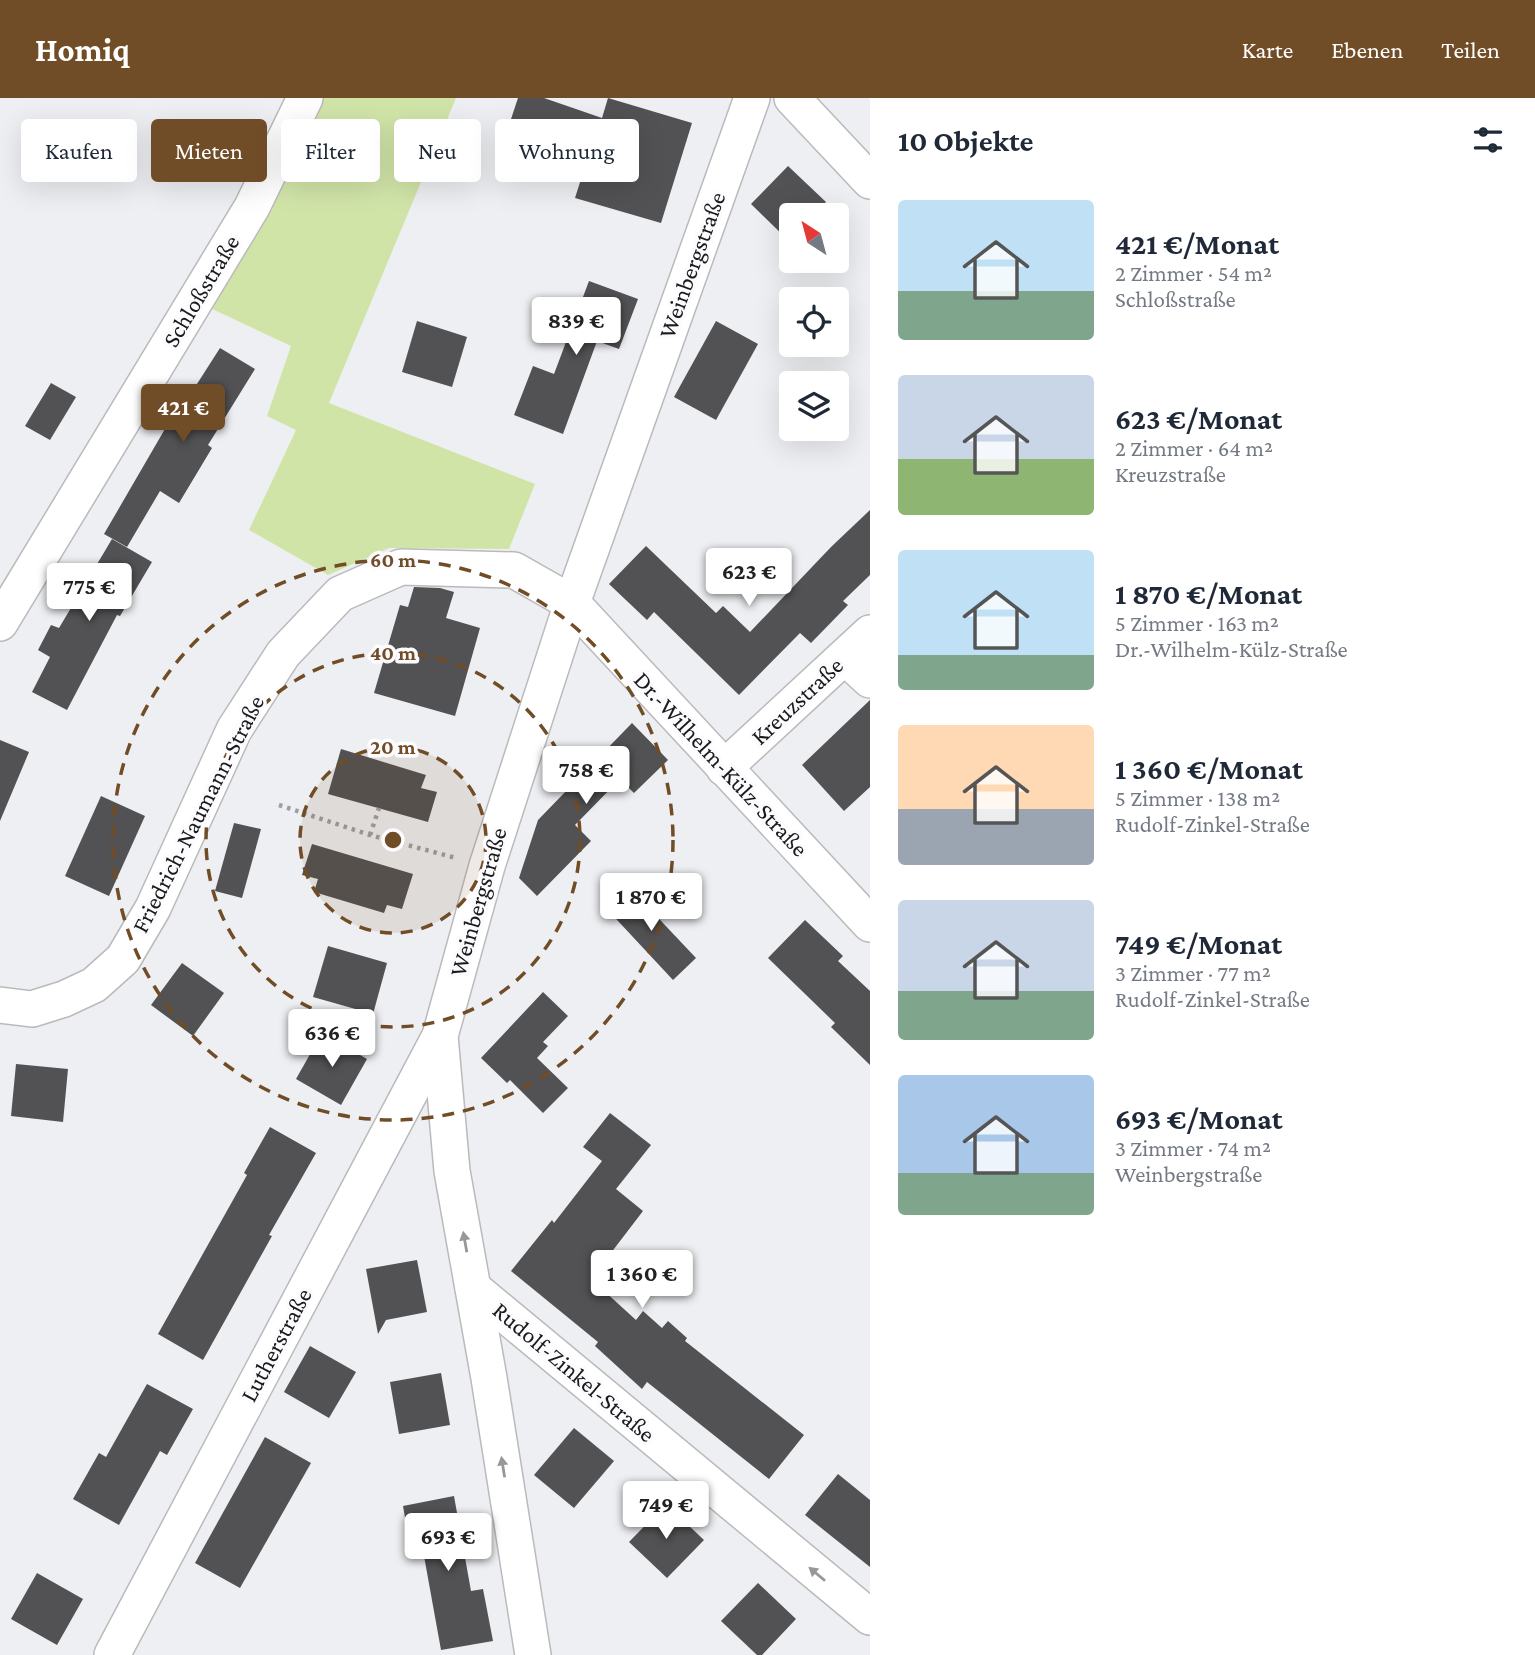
<!DOCTYPE html>
<html lang="de">
<head>
<meta charset="utf-8">
<style>
	body { margin:0; font-family:"Crimson Pro",serif; background:#f2f2f3; color:#1f2937; height:100vh; display:flex; flex-direction:column; font-size:26px; white-space:nowrap }
	* { box-sizing:border-box; margin:0 }
	p { font-size:23px; color:#747a83 }
	.icon { flex:none; width:38px; height:38px; fill:none; stroke:currentColor; stroke-width:2; stroke-linecap:round; stroke-linejoin:round }
	.map { position:relative; flex:1; overflow:hidden }
	.panel { display:flex; flex-direction:column; background:#fff; width:665px }
	.panel>* { flex:none }
	.hud { position:absolute; left:21px; top:21px; width:665px; height:63px; display:flex; gap:14px }
	.needle { width:46px; rotate:324deg }
	.tools { position:absolute; left:779px; top:105px; display:grid; gap:14px }
	.tools a { display:grid; place-items:center; width:70px; height:70px; border-radius:7px; background:#fff; box-shadow:0 7px 28px #0002; font-size:35px }
	.price { position:absolute; translate:-50% -60px; padding:0 16px; border-radius:7px; background:#fff; color:#222; font-size:23px; line-height:46px; filter:drop-shadow(0 2px 4px #0008) }
	.price::after { content:''; position:absolute; left:50%; top:42px; width:21px; height:16px; margin-left:-10px; background:inherit; clip-path:polygon(0 0,100% 0,50% 100%) }
	.price.active { background:#714d27; color:#fff }
	ul { padding:0; list-style:none }
	li { display:flex; align-items:center; gap:21px; height:175px; padding:0 28px }
	li span { display:grid; place-items:center; flex:none; width:196px; height:140px; border-radius:7px; color:#555 }
	li>.icon { margin-inline-start:auto }
	span .icon { width:84px; height:84px; fill:#fffc; stroke-width:1 }
	li b { font-size:30px }
	h2 { display:flex; justify-content:space-between; align-items:center; height:84px; padding:0 28px; font-size:30px }
	.pill { padding:0 24px; border-radius:7px; background:#fff; box-shadow:0 7px 28px #0002; font-size:24px; line-height:63px }
	.pill.active { background:#714d27; color:#fff }
	header { display:flex; align-items:center; gap:42px; box-sizing:border-box; height:98px; padding:0 35px; background:#714d27; color:#fff }
	header strong { font-size:33px }
	nav { display:flex; gap:38px; margin-inline-start:auto; font-size:24px }
	main { display:flex; flex:1; min-height:0 }
	.map>svg:first-child { display:block }
	.green { fill:#d1e4a8 }
	.building { fill:#525153 }
	.lines { fill:none; stroke-linecap:round; stroke-linejoin:round }
	.minor-casing { stroke:#bababd; stroke-width:38 }
	.path { stroke:#9f9fa2; stroke-width:4.5; stroke-dasharray:3.5 5; stroke-linecap:butt }
	.minor { stroke:#fff; stroke-width:35 }
	.oneway { fill:#989898 }
	.ring { fill:none; stroke:#714d27; stroke-width:3.5; stroke-dasharray:12 9 }
	.labels { text-anchor:middle; stroke-width:7; stroke-linejoin:round; paint-order:stroke }
	.street-label { font-size:24px; fill:#1a1a1b; stroke:#fcfcff }
	.centre { fill:#714d27; stroke:#fcfcff; stroke-width:3.5 }
	.ring-label { font-size:21px; text-anchor:middle; font-weight:bold; fill:#714d27; stroke:#fcfcff; stroke-width:7; stroke-linejoin:round; paint-order:stroke }
</style>
</head>
<body>
<header>
<strong>Homiq</strong>
<nav><a>Karte</a><a>Ebenen</a><a>Teilen</a></nav>
</header>
<main>
<div class="map">
<svg width="870" height="1557" viewBox="0 0 870 1557">
	<rect width="100%" height="100%" fill="#eeeff2"/>
	<polygon class="green" points="320,0 456,0 329,305 535,386 509,451 389,450 328,477 249,432 296,332 267,318 291,248 212,211 266,115"/>
	<g class="building">
		<polygon points="518,0 544,0 602,20 608,0 692,25 661,125 575,100 581,81 500,54"/>
		<polygon points="788,68 826,104 813,117 791,117 791,145 751,106"/>
		<polygon points="589,183 638,201 619,251 597,243 563,336 514,317 533,268 554,276"/>
		<polygon points="417,223 467,239 452,289 402,274"/>
		<polygon points="716,223 758,246 716,322 674,299"/>
		<polygon points="220,250 255,271 208,347 212,350 179,405 160,393 127,449 104,436 169,324 172,325"/>
		<polygon points="51,285 76,299 50,342 25,328"/>
		<polygon points="870,412 870,477 843,503 848,507 811,545 800,535 739,597 654,514 647,522 609,486 646,448 716,515 723,508 750,534 831,449"/>
		<polygon points="112,441 152,464 120,518 117,517 67,612 32,594 50,559 38,552 51,527 59,530"/>
		<polygon points="414,489 440,490 454,494 446,520 480,530 455,618 374,595 400,507 408,509"/>
		<polygon points="870,602 870,689 844,713 802,667"/>
		<polygon points="632,625 668,662 634,695 620,681 575,727 591,743 537,798 519,780 538,722"/>
		<polygon points="0,642 29,654 0,723"/>
		<polygon points="341,651 426,677 421,690 437,694 428,724 328,696"/>
		<polygon points="101,698 145,718 109,798 65,778"/>
		<polygon points="234,725 261,731 242,800 215,793"/>
		<polygon points="312,746 413,776 402,811 387,807 384,815 314,794 318,781 302,777"/>
		<polygon points="628,788 696,860 673,882 605,809"/>
		<polygon points="805,822 843,858 838,863 870,893 870,967 831,929 835,925 768,860"/>
		<polygon points="328,848 387,865 373,916 313,899"/>
		<polygon points="182,865 224,895 193,938 151,907"/>
		<polygon points="543,894 568,918 543,944 548,948 537,960 568,990 543,1015 510,982 507,985 481,960"/>
		<polygon points="322,935 367,961 341,1007 296,981"/>
		<polygon points="16,966 68,971 63,1024 11,1018"/>
		<polygon points="610,1015 651,1047 616,1091 643,1113 591,1181 636,1222 643,1213 662,1230 668,1223 687,1240 685,1243 804,1337 769,1381 647,1284 642,1291 595,1248 598,1244 511,1173 552,1122 554,1125 602,1063 583,1049"/>
		<polygon points="270,1029 316,1055 269,1137 272,1138 203,1262 158,1236 247,1077 244,1075"/>
		<polygon points="417,1162 427,1214 386,1222 378,1236 366,1171"/>
		<polygon points="310,1248 356,1274 329,1320 284,1294"/>
		<polygon points="441,1275 450,1327 399,1336 390,1284"/>
		<polygon points="147,1286 193,1311 167,1357 160,1353 119,1427 73,1401 99,1355 106,1359"/>
		<polygon points="574,1330 614,1363 574,1410 534,1377"/>
		<polygon points="265,1339 311,1365 240,1490 195,1465"/>
		<polygon points="838,1376 870,1402 870,1469 805,1417"/>
		<polygon points="454,1398 471,1493 483,1491 493,1543 441,1552 424,1458 412,1460 403,1408"/>
		<polygon points="666,1406 704,1442 667,1480 629,1444"/>
		<polygon points="37,1475 83,1501 57,1547 11,1521"/>
		<polygon points="758,1485 796,1521 762,1557 757,1557 721,1523"/>
	</g>
	<g class="lines">
		<g class="minor-casing">
			<g id="minor">
				<polyline points="792,0 870,83"/>
				<polyline points="0,525 252,109 305,0"/>
				<polyline points="845,559 870,582"/>
				<polyline points="724,670 870,535"/>
				<polyline points="0,907 32,911 64,901 94,887 123,861 153,810 234,632 283,556 340,496 401,469 514,472 572,505 870,826"/>
				<polyline points="473,1190 870,1519"/>
				<polyline points="112,1557 440,938"/>
				<polyline points="533,1557 489,1280 452,1073 440,938 487,768 572,505 752,0"/>
			</g>
		</g>
		<g class="path">
			<polyline points="279,707 370,737 456,760"/>
			<polyline points="370,737 379,710"/>
		</g>
		<use href="#minor" class="minor"/>
	</g>
	<defs><path id="oneway-solid" d="M-6-.8H1V-3.2L6.5 0L1 3.2V.8H-6Z" transform="scale(1.75)"/></defs>
	<g class="oneway">
		<use href="#oneway-solid" transform="translate(465 1144) rotate(-100)"/>
		<use href="#oneway-solid" transform="translate(503 1369) rotate(-99)"/>
		<use href="#oneway-solid" transform="translate(817 1476) rotate(-140)"/>
	</g>
	<circle cx="393" cy="742" r="93" fill="#714d27" fill-opacity=".12"/>
	<g class="ring">
		<circle cx="393" cy="742" r="93"/>
		<circle cx="393" cy="742" r="187"/>
		<circle cx="393" cy="742" r="280"/>
	</g>
	<g class="labels">
		<g class="street-label">
			<text transform="translate(692 167) rotate(-70)" y="8">Weinbergstraße</text>
			<text transform="translate(201 193) rotate(-59)" y="8">Schloßstraße</text>
			<text transform="translate(797 603) rotate(-43)" y="8">Kreuzstraße</text>
			<text transform="translate(721 666) rotate(47)" y="8">Dr.-Wilhelm-Külz-Straße</text>
			<text transform="translate(198 716) rotate(-63)" y="8">Friedrich-Naumann-Straße</text>
			<text transform="translate(478 804) rotate(-74)" y="8">Weinbergstraße</text>
			<text transform="translate(276 1247) rotate(-62)" y="8">Lutherstraße</text>
			<text transform="translate(574 1274) rotate(40)" y="8">Rudolf-Zinkel-Straße</text>
		</g>
	</g>
	<circle cx="393" cy="742" r="10" class="centre"/>
	<g class="ring-label">
		<text x="393" y="469">60 m</text>
		<text x="393" y="562">40 m</text>
		<text x="393" y="656">20 m</text>
	</g>
</svg>
<div class="tools">
<a><svg class="needle" viewBox="-14 -14 28 28"><path d="M0-13l5 13h-10z" fill="#e53935"/><path d="M0 13l5-13h-10z" fill="#747a83"/></svg></a>
<a><svg class="icon" aria-label="locate" viewBox="0 0 24 24"><circle cx="12" cy="12" r="6"/><path d="M12 2v4M12 18v4M2 12h4M18 12h4"/></svg></a>
<a><svg class="icon" aria-label="layers" viewBox="0 0 24 24"><path d="M12 4l9 5-9 5-9-5zM3 14l9 5 9-5"/></svg></a>
</div>
<b class="price" style="left:576px;top:259px">839 €</b>
<b class="price active" style="left:183px;top:346px">421 €</b>
<b class="price" style="left:749px;top:510px">623 €</b>
<b class="price" style="left:89px;top:525px">775 €</b>
<b class="price" style="left:586px;top:708px">758 €</b>
<b class="price" style="left:651px;top:835px">1 870 €</b>
<b class="price" style="left:332px;top:971px">636 €</b>
<b class="price" style="left:642px;top:1212px">1 360 €</b>
<b class="price" style="left:666px;top:1443px">749 €</b>
<b class="price" style="left:448px;top:1475px">693 €</b>
<div class="hud">
<a class="pill">Kaufen</a>
<a class="pill active">Mieten</a>
<a class="pill">Filter</a>
<a class="pill">Neu</a>
<a class="pill">Wohnung</a>
</div>
</div>
<section class="panel">
<h2>10 Objekte<svg class="icon" aria-label="filters" viewBox="0 0 24 24"><path d="M4 7h16M4 17h16"/><circle cx="9" cy="7" r="2"/><circle cx="15" cy="17" r="2"/></svg></h2>
<ul>
<li><span style="background:linear-gradient(#bfe0f5 65%,#7fa58c 0)"><svg class="icon" aria-label="home" viewBox="0 0 24 24"><path d="M3 11l9-7 9 7M6 9v11h12V9"/></svg></span><div><b>421 €/Monat</b><p>2 Zimmer · 54 m²</p><p>Schloßstraße</p></div></li>
<li><span style="background:linear-gradient(#c9d6e8 60%,#8fb573 0)"><svg class="icon" aria-label="home" viewBox="0 0 24 24"><path d="M3 11l9-7 9 7M6 9v11h12V9"/></svg></span><div><b>623 €/Monat</b><p>2 Zimmer · 64 m²</p><p>Kreuzstraße</p></div></li>
<li><span style="background:linear-gradient(#bfe0f5 75%,#7fa58c 0)"><svg class="icon" aria-label="home" viewBox="0 0 24 24"><path d="M3 11l9-7 9 7M6 9v11h12V9"/></svg></span><div><b>1 870 €/Monat</b><p>5 Zimmer · 163 m²</p><p>Dr.-Wilhelm-Külz-Straße</p></div></li>
<li><span style="background:linear-gradient(#ffd9b3 60%,#9aa5b1 0)"><svg class="icon" aria-label="home" viewBox="0 0 24 24"><path d="M3 11l9-7 9 7M6 9v11h12V9"/></svg></span><div><b>1 360 €/Monat</b><p>5 Zimmer · 138 m²</p><p>Rudolf-Zinkel-Straße</p></div></li>
<li><span style="background:linear-gradient(#c9d6e8 65%,#7fa58c 0)"><svg class="icon" aria-label="home" viewBox="0 0 24 24"><path d="M3 11l9-7 9 7M6 9v11h12V9"/></svg></span><div><b>749 €/Monat</b><p>3 Zimmer · 77 m²</p><p>Rudolf-Zinkel-Straße</p></div></li>
<li><span style="background:linear-gradient(#a9c7e8 70%,#7fa58c 0)"><svg class="icon" aria-label="home" viewBox="0 0 24 24"><path d="M3 11l9-7 9 7M6 9v11h12V9"/></svg></span><div><b>693 €/Monat</b><p>3 Zimmer · 74 m²</p><p>Weinbergstraße</p></div></li>
</ul>
</section>
</main>
</body>
</html>
